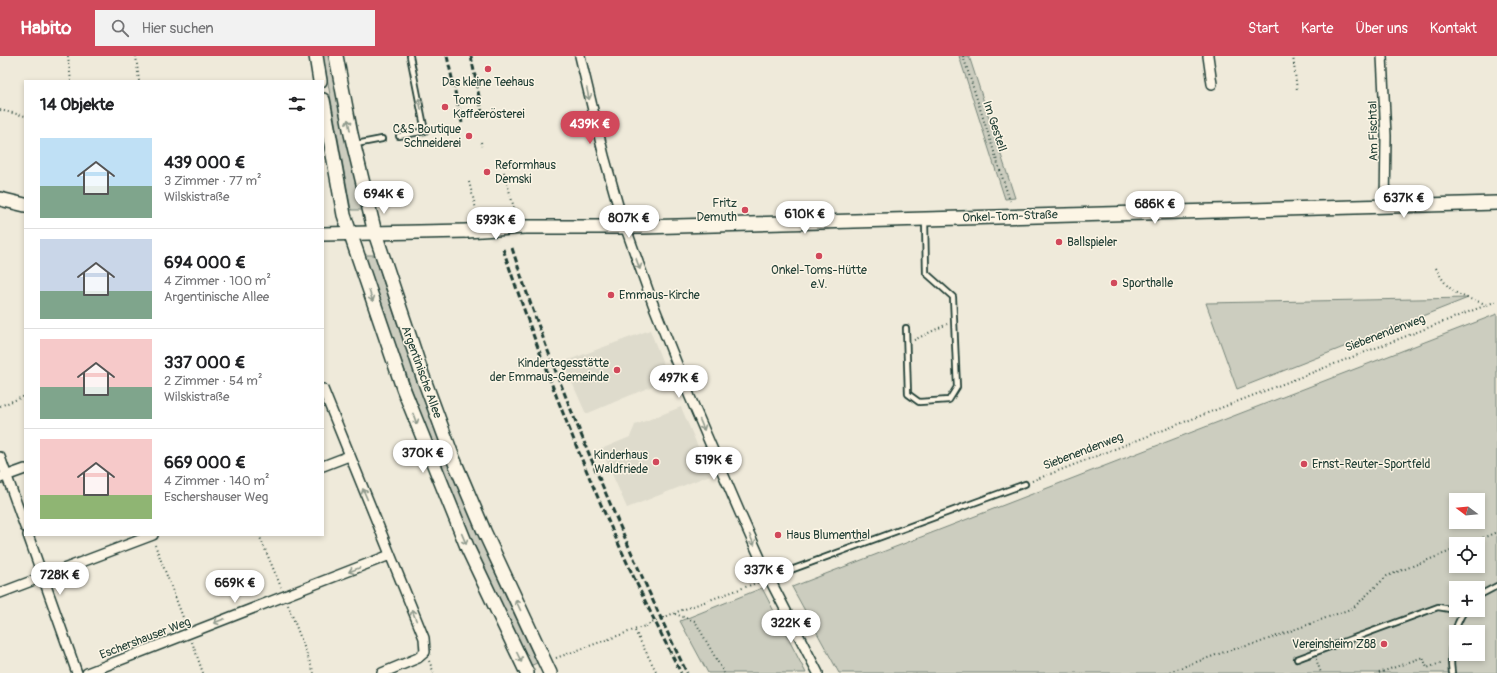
<!DOCTYPE html>
<html lang="de">
<head>
<meta charset="utf-8">
<style>
	body { margin:0; font-family:Pangolin,sans-serif; background:#f2f2f2; color:#202124; height:100vh; display:flex; flex-direction:column; font-size:15px; white-space:nowrap }
	* { box-sizing:border-box; margin:0 }
	p { font-size:13px; color:#757577 }
	.icon { flex:none; width:22px; height:22px; fill:none; stroke:currentColor; stroke-width:2; stroke-linecap:round; stroke-linejoin:round }
	.map { position:relative; flex:1; overflow:hidden }
	.drawer { position:absolute; left:24px; top:24px; width:300px; height:456px; display:flex; flex-direction:column; background:#fff; border-radius:0px; box-shadow:0 2px 6px #0003 }
	.drawer>* { flex:none }
	.needle { width:26px; rotate:286deg }
	.buttons { position:absolute; left:1449px; top:437px; display:grid; gap:8px }
	.buttons a { display:grid; place-items:center; width:36px; height:36px; border-radius:0px; background:#fff; box-shadow:0 2px 6px #0003; font-size:20px }
	.price { position:absolute; translate:-50% -34px; padding:0 9px; border-radius:14px; background:#fff; color:#222; font-size:13px; line-height:26px; filter:drop-shadow(0 1px 2px #0008) }
	.price::after { content:''; position:absolute; left:50%; top:24px; width:12px; height:9px; margin-left:-6px; background:inherit; clip-path:polygon(0 0,100% 0,50% 100%) }
	.price.on { background:#d1495b; color:#fff }
	ul { padding:0; list-style:none }
	li { display:flex; align-items:center; gap:12px; height:100px; padding:0 16px }
	li+li { border-top:1px solid #e0e0e0 }
	li span { display:grid; place-items:center; flex:none; width:112px; height:80px; border-radius:0px; color:#555 }
	li>.icon { margin-inline-start:auto }
	span .icon { width:48px; height:48px; fill:#fffc; stroke-width:1 }
	li b { font-size:17px }
	h2 { display:flex; justify-content:space-between; align-items:center; height:48px; padding:0 16px; font-size:17px }
	header { display:flex; align-items:center; gap:24px; box-sizing:border-box; height:56px; padding:0 20px; background:#d1495b; color:#fff }
	header strong { font-size:19px }
	nav { display:flex; gap:22px; margin-inline-start:auto; font-size:14px }
	.search { width:280px; height:36px; background:#f2f2f2; display:flex; align-items:center; gap:10px; box-sizing:border-box; padding:0 14px; border-radius:0px; color:#757577; font-size:15px }
	.map>svg:first-child { display:block }
	.built { fill:#dedbcc }
	.green { fill:#cccdbf; stroke:#76857a; fill-rule:evenodd }
	.lines { fill:none; stroke-linecap:round; stroke-linejoin:round }
	.service-casing { stroke:#1f3d34; stroke-width:8 }
	.minor-casing { stroke:#1f3d34; stroke-width:12 }
	.secondary-casing { stroke:#1f3d34; stroke-width:16 }
	.path { stroke:#1f3d34; stroke-width:2; stroke-dasharray:1 3; stroke-linecap:butt }
	.service { stroke:#fcf5e5; stroke-width:4.5 }
	.minor { stroke:#fcf5e5; stroke-width:9 }
	.secondary { stroke:#fcf5e5; stroke-width:13 }
	.rail { stroke:#1f3d34; stroke-width:3; stroke-dasharray:6 3; stroke-linecap:butt }
	.secondary-bridge-casing { stroke:#1f3d34; stroke-width:16; stroke-linecap:butt }
	.path-bridge { stroke:#1f3d34; stroke-width:2; stroke-dasharray:1 3; stroke-linecap:butt }
	.secondary-bridge { stroke:#fcf5e5; stroke-width:13 }
	.oneway { stroke:#8e998c }
	.poi-dot { fill:#d1495b; stroke:#fcf5e5; stroke-width:1.5 }
	.labels { text-anchor:middle; stroke-width:3; stroke-linejoin:round; paint-order:stroke }
	.poi-label { font-size:12px; fill:#1f3d34; stroke:#fcf5e5; text-anchor:start }
	.street-label { font-size:12px; fill:#1f3d34; stroke:#fcf5e5 }
</style>
</head>
<body>
<header>
<strong>Habito</strong>
<div class="search"><svg class="icon" aria-label="search" viewBox="0 0 24 24"><circle cx="10" cy="10" r="6"/><path d="M15 15l6 6"/></svg>Hier suchen</div>
<nav><a>Start</a><a>Karte</a><a>Über uns</a><a>Kontakt</a></nav>
</header>
<div class="map">
<svg width="1497" height="617" viewBox="0 0 1497 617">
	<rect width="100%" height="100%" fill="#efeada"/>
	<filter id="ink" filterUnits="userSpaceOnUse"><feTurbulence type="fractalNoise" baseFrequency=".025" numOctaves="2"/><feDisplacementMap in="SourceGraphic" scale="8" xChannelSelector="R" yChannelSelector="G"/><feConvolveMatrix kernelMatrix="1 2 1 2 8 2 1 2 1" color-interpolation-filters="sRGB"/></filter>
	<g filter="url(#ink)">
		<g class="built">
			<polygon points="650,274 669,323 586,358 563,306"/>
			<polygon points="681,351 710,419 627,452 601,393 630,381 635,369"/>
		</g>
		<g class="green">
			<polygon points="323,0 330,0 364,154 351,154"/>
			<polygon points="959,0 969,0 1015,142 1005,143"/>
			<path d="M363,199H375C419,341 473,473 537,607L530,610L470,480L436,400Z"/>
			<polygon points="1468,242 1237,333 1206,247"/>
			<path d="M1497,258V617H839L792,531ZM1456,444H1478V466H1456ZM1456,488H1478V510H1456ZM1456,532H1478V554H1456ZM1456,576H1478V598H1456Z"/>
			<polygon points="762,532 806,617 708,617 680,565"/>
		</g>
		<g class="lines">
			<g class="service-casing">
				<g id="service">
					<polyline points="399,80 425,75 410,0"/>
					<polyline points="356,88 382,83"/>
					<polyline points="906,272 908,338 919,346 949,344 957,331 953,241 926,217 925,164"/>
					<polyline points="769,522 1025,428"/>
					<polyline points="1478,540 1497,530"/>
					<polyline points="1297,603 1438,551 1456,554"/>
					<path d="M1452,617C1449,597 1453,571 1465,554"/>
				</g>
			</g>
			<g class="minor-casing">
				<g id="minor">
					<polyline points="580,0 604,100 619,153 653,248 690,341 740,457 769,522 818,617"/>
					<polyline points="1208,0 1212,28"/>
					<polyline points="1382,0 1386,80 1385,150"/>
					<polyline points="323,333 424,582 425,596 418,602 382,617"/>
					<polyline points="0,401 25,471"/>
					<polyline points="323,410 349,400"/>
					<polyline points="0,422 25,413"/>
					<polyline points="28,479 77,617"/>
					<polyline points="0,537 153,479"/>
					<polyline points="87,617 390,499"/>
				</g>
			</g>
			<g class="secondary-casing">
				<g id="secondary">
					<polyline points="316,0 320,25"/>
					<polyline points="336,0 351,78 375,177 423,321 453,402 484,475 550,617"/>
					<polyline points="323,44 344,159 403,332 468,493 527,617"/>
					<polyline points="0,143 25,149"/>
					<polyline points="524,171 641,171 1497,147"/>
					<polyline points="323,178 467,175"/>
				</g>
			</g>
			<g class="path">
				<polyline points="68,0 71,25"/>
				<polyline points="136,0 139,25"/>
				<polyline points="963,0 1010,145"/>
				<polyline points="1293,0 1297,34"/>
				<polyline points="0,54 25,60"/>
				<polyline points="481,86 482,90"/>
				<polyline points="504,116 514,152"/>
				<polyline points="469,126 476,153"/>
				<path d="M1436,212C1449,238 1460,240 1486,248"/>
				<polyline points="914,284 947,268"/>
				<polyline points="0,350 25,340"/>
				<polyline points="1032,425 1497,245"/>
				<polyline points="259,479 281,531"/>
				<polyline points="1468,488 1497,476"/>
				<polyline points="155,489 186,569"/>
				<polyline points="288,549 314,617"/>
				<polyline points="674,557 759,526"/>
				<polyline points="675,558 695,565 724,617"/>
				<polyline points="635,575 657,617"/>
				<polyline points="192,586 203,617"/>
				<polyline points="556,602 645,570"/>
				<polyline points="1316,603 1321,617"/>
				<polyline points="429,605 434,617"/>
				<polyline points="1166,617 1227,595 1258,587 1353,552 1387,520 1456,493"/>
				<polyline points="1379,617 1423,601 1427,612 1443,606"/>
			</g>
			<use href="#service" class="service"/>
			<use href="#minor" class="minor"/>
			<use href="#secondary" class="secondary"/>
			<g class="rail">
				<polyline points="447,0 462,67"/>
				<polyline points="471,0 483,61"/>
				<path d="M512,192C537,271 568,348 600,424C628,489 656,554 687,617"/>
				<path d="M503,193C552,338 610,480 681,617"/>
			</g>
			<g class="secondary-bridge-casing">
				<polyline id="secondary-bridge" points="467,175 524,171"/>
			</g>
			<polyline class="path-bridge" points="645,570 674,557"/>
			<use href="#secondary-bridge" class="secondary-bridge"/>
		</g>
		<defs><path id="oneway-shaft" d="M-6 0H5M1.5-3L5.5 0L1.5 3" fill="none" stroke-width="1.6" stroke-linecap="round" stroke-linejoin="round"/></defs>
		<g class="oneway">
			<use href="#oneway-shaft" transform="translate(588 38) rotate(78)"/>
			<use href="#oneway-shaft" transform="translate(420 48) rotate(-101)"/>
			<use href="#oneway-shaft" transform="translate(349 69) rotate(-101)"/>
			<use href="#oneway-shaft" transform="translate(638 208) rotate(70)"/>
			<use href="#oneway-shaft" transform="translate(371 240) rotate(71)"/>
			<use href="#oneway-shaft" transform="translate(415 363) rotate(69)"/>
			<use href="#oneway-shaft" transform="translate(702 369) rotate(67)"/>
			<use href="#oneway-shaft" transform="translate(365 438) rotate(-113)"/>
			<use href="#oneway-shaft" transform="translate(464 483) rotate(67)"/>
			<use href="#oneway-shaft" transform="translate(752 484) rotate(66)"/>
			<use href="#oneway-shaft" transform="translate(354 514) rotate(159)"/>
			<use href="#oneway-shaft" transform="translate(518 549) rotate(-115)"/>
			<use href="#oneway-shaft" transform="translate(414 559) rotate(-112)"/>
			<use href="#oneway-shaft" transform="translate(219 565) rotate(159)"/>
			<use href="#oneway-shaft" transform="translate(519 601) rotate(64)"/>
		</g>
	</g>
	<g class="poi-dot">
		<circle cx="488" cy="13" r="4"/>
		<circle cx="445" cy="51" r="4"/>
		<circle cx="469" cy="80" r="4"/>
		<circle cx="487" cy="116" r="4"/>
		<circle cx="745" cy="154" r="4"/>
		<circle cx="1059" cy="186" r="4"/>
		<circle cx="819" cy="200" r="4"/>
		<circle cx="1114" cy="227" r="4"/>
		<circle cx="611" cy="239" r="4"/>
		<circle cx="617" cy="314" r="4"/>
		<circle cx="656" cy="406" r="4"/>
		<circle cx="1304" cy="408" r="4"/>
		<circle cx="778" cy="479" r="4"/>
		<circle cx="1384" cy="588" r="4"/>
	</g>
	<g class="labels">
		<g class="poi-label">
			<text x="488" y="30" text-anchor="middle">Das kleine Teehaus</text>
			<text x="453" y="48">Toms<tspan x="453" dy="14">Kaffeerösterei</tspan></text>
			<text x="461" y="77" text-anchor="end">C&amp;S Boutique<tspan x="461" dy="14">Schneiderei</tspan></text>
			<text x="495" y="113">Reformhaus<tspan x="495" dy="14">Demski</tspan></text>
			<text x="737" y="151" text-anchor="end">Fritz<tspan x="737" dy="14">Demuth</tspan></text>
			<text x="1067" y="190">Ballspieler</text>
			<text x="819" y="218" text-anchor="middle">Onkel-Toms-Hütte<tspan x="819" dy="14">e.V.</tspan></text>
			<text x="1122" y="231">Sporthalle</text>
			<text x="619" y="243">Emmaus-Kirche</text>
			<text x="609" y="311" text-anchor="end">Kindertagesstätte<tspan x="609" dy="14">der Emmaus-Gemeinde</tspan></text>
			<text x="648" y="403" text-anchor="end">Kinderhaus<tspan x="648" dy="14">Waldfriede</tspan></text>
			<text x="1312" y="412">Ernst-Reuter-Sportfeld</text>
			<text x="786" y="483">Haus Blumenthal</text>
			<text x="1376" y="592" text-anchor="end">Vereinsheim Z88</text>
		</g>
		<g class="street-label">
			<text transform="translate(995 70) rotate(72)" y="4">Im Gestell</text>
			<text transform="translate(1373 75) rotate(-91)" y="4">Am Fischtal</text>
			<text transform="translate(1010 160) rotate(-2)" y="4">Onkel-Tom-Straße</text>
			<text transform="translate(1385 277) rotate(-21)" y="4">Siebenendenweg</text>
			<text transform="translate(422 316) rotate(70)" y="4">Argentinische Allee</text>
			<text transform="translate(1083 395) rotate(-21)" y="4">Siebenendenweg</text>
			<text transform="translate(145 582) rotate(-21)" y="4">Eschershauser Weg</text>
		</g>
	</g>
</svg>
<div class="buttons">
<a><svg class="needle" viewBox="-14 -14 28 28"><path d="M0-13l5 13h-10z" fill="#e53935"/><path d="M0 13l5-13h-10z" fill="#757577"/></svg></a>
<a><svg class="icon" aria-label="locate" viewBox="0 0 24 24"><circle cx="12" cy="12" r="6"/><path d="M12 2v4M12 18v4M2 12h4M18 12h4"/></svg></a>
<a>+</a>
<a>−</a>
</div>
<b class="price on" style="left:590px;top:89px">439K €</b>
<b class="price" style="left:384px;top:159px">694K €</b>
<b class="price" style="left:1404px;top:163px">637K €</b>
<b class="price" style="left:1155px;top:169px">686K €</b>
<b class="price" style="left:805px;top:179px">610K €</b>
<b class="price" style="left:629px;top:183px">807K €</b>
<b class="price" style="left:496px;top:185px">593K €</b>
<b class="price" style="left:679px;top:343px">497K €</b>
<b class="price" style="left:423px;top:418px">370K €</b>
<b class="price" style="left:714px;top:425px">519K €</b>
<b class="price" style="left:764px;top:535px">337K €</b>
<b class="price" style="left:60px;top:540px">728K €</b>
<b class="price" style="left:235px;top:548px">669K €</b>
<b class="price" style="left:791px;top:588px">322K €</b>
<section class="drawer">
<h2>14 Objekte<svg class="icon" aria-label="filters" viewBox="0 0 24 24"><path d="M4 7h16M4 17h16"/><circle cx="9" cy="7" r="2"/><circle cx="15" cy="17" r="2"/></svg></h2>
<ul>
<li><span style="background:linear-gradient(#bfe0f5 60%,#7fa58c 0)"><svg class="icon" aria-label="home" viewBox="0 0 24 24"><path d="M3 11l9-7 9 7M6 9v11h12V9"/></svg></span><div><b>439 000 €</b><p>3 Zimmer · 77 m²</p><p>Wilskistraße</p></div></li>
<li><span style="background:linear-gradient(#c9d6e8 65%,#7fa58c 0)"><svg class="icon" aria-label="home" viewBox="0 0 24 24"><path d="M3 11l9-7 9 7M6 9v11h12V9"/></svg></span><div><b>694 000 €</b><p>4 Zimmer · 100 m²</p><p>Argentinische Allee</p></div></li>
<li><span style="background:linear-gradient(#f6c9c9 60%,#7fa58c 0)"><svg class="icon" aria-label="home" viewBox="0 0 24 24"><path d="M3 11l9-7 9 7M6 9v11h12V9"/></svg></span><div><b>337 000 €</b><p>2 Zimmer · 54 m²</p><p>Wilskistraße</p></div></li>
<li><span style="background:linear-gradient(#f6c9c9 70%,#8fb573 0)"><svg class="icon" aria-label="home" viewBox="0 0 24 24"><path d="M3 11l9-7 9 7M6 9v11h12V9"/></svg></span><div><b>669 000 €</b><p>4 Zimmer · 140 m²</p><p>Eschershauser Weg</p></div></li>
</ul>
</section>
</div>
</body>
</html>
